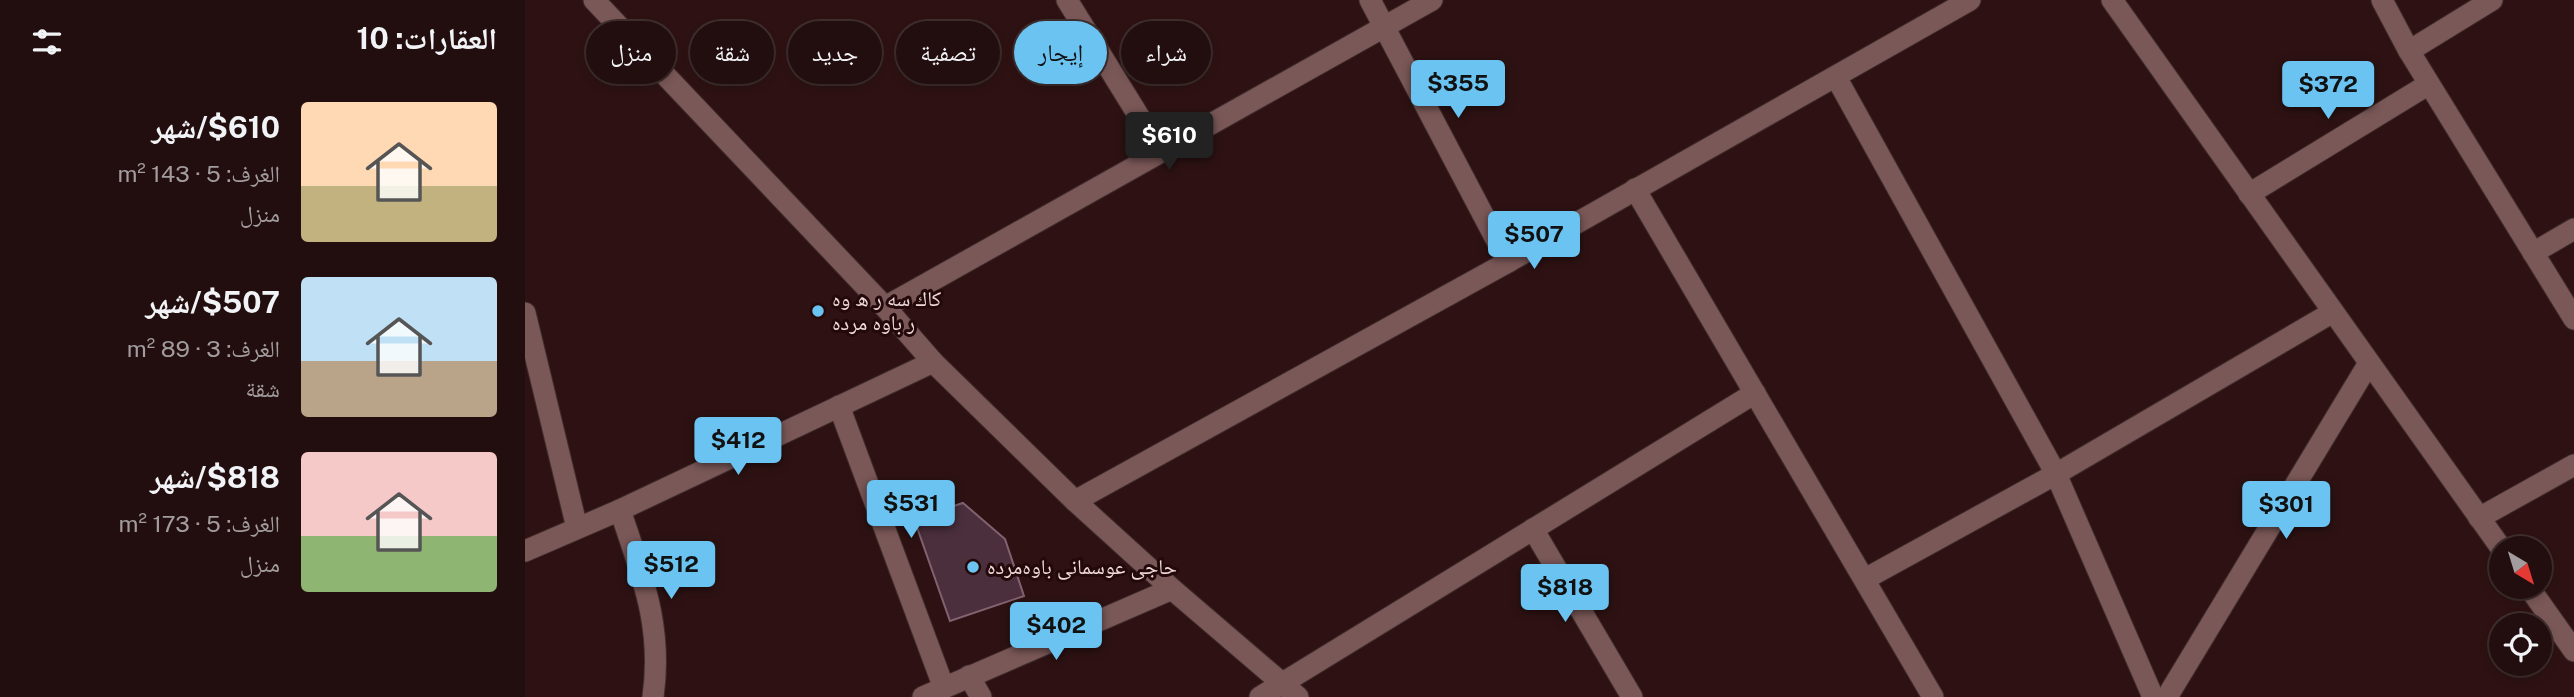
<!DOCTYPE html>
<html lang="ar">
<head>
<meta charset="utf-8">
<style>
	body { margin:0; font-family:"Public Sans","Noto Naskh Arabic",sans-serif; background:#2e1c1c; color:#f1f3f6; direction:rtl; height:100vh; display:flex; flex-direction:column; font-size:26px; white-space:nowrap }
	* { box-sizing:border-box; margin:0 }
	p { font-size:23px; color:#a29c9e }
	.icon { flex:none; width:38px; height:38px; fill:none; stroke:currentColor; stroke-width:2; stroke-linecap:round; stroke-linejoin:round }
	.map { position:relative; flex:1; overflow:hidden; direction:ltr }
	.drawer { display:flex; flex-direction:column; background:#220e0e; width:525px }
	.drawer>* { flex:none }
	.guide { position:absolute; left:21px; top:21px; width:665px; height:63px; direction:rtl; display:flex; gap:14px }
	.needle { width:46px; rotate:142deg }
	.controls { position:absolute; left:1964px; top:536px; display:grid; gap:14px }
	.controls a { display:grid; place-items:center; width:63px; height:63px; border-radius:50%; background:#220e0e; box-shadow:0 4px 10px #0003,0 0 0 2px #3f2e2e; font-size:35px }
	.price { position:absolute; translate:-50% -60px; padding:0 16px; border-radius:7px; background:#6bc3f2; color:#111; font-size:23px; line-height:46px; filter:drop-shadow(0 2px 4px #0008) }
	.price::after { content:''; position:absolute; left:50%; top:42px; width:21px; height:16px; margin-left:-10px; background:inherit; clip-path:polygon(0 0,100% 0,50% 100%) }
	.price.selected { background:#222; color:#fff }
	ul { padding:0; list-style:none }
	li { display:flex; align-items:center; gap:21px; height:175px; padding:0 28px }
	li span { display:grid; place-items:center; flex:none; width:196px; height:140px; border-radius:7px; color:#555 }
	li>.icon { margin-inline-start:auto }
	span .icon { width:84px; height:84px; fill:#fffc; stroke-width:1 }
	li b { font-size:30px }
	h2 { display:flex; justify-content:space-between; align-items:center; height:84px; padding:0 28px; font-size:30px }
	.chip { padding:0 24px; border-radius:32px; background:#220e0e; box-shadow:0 4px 10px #0003,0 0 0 2px #3f2e2e; font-size:24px; line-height:63px }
	.chip.selected { background:#6bc3f2; color:#111 }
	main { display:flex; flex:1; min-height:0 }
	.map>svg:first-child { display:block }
	.building { fill:#4b2f3c; stroke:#826270; stroke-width:2 }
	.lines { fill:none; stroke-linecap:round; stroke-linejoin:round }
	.minor-casing { stroke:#412d2d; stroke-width:23 }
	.minor { stroke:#7b5858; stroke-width:21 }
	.poi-dot { fill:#6bc3f2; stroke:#24090a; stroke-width:2.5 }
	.labels { text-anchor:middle; stroke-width:6; stroke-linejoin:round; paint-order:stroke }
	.poi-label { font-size:21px; fill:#f0dbda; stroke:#24090a; text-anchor:start }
</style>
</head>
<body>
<main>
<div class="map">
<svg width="2049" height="697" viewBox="0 0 2049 697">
	<rect width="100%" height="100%" fill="#2e1213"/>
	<polygon class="building" points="438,503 480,539 499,596 425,621 389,519"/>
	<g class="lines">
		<g class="minor-casing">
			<g id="minor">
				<polyline points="69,0 360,307 408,362 550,501 647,589 773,697"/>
				<polyline points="542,0 636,152"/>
				<polyline points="845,0 983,262"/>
				<polyline points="1587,0 1976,548"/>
				<polyline points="1857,0 1884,51 2049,319"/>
				<polyline points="1884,51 1967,0"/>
				<polyline points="1311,77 1531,474 1628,697"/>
				<polyline points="1110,189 1408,697"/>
				<polyline points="1724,194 1904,84"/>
				<polyline points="2008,253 2049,229"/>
				<polyline points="360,307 907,0"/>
				<polyline points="0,313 52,528"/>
				<polyline points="314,406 419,688"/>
				<polyline points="550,501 983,262 1445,0"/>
				<path d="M95,510C117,576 138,626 128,697"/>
				<polyline points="1954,518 2049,465"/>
				<polyline points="1008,529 1107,697"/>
				<polyline points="0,551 95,510 408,362"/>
				<polyline points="1340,579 1531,474 1808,312"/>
				<polyline points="2003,586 2049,651"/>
				<polyline points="444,676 456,697"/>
				<polyline points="398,697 647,589"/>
				<polyline points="735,697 1230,393"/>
				<polyline points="1642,697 1844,363"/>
			</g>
		</g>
		<use href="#minor" class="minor"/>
	</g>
	<g class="poi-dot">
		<circle cx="293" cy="311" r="7"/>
		<circle cx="448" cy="567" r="7"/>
	</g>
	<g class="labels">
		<g class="poi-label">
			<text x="307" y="306">كاك سه ر ه وه<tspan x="307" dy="24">ر باوه مرده</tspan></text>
			<text x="462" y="574">حاجی عوسمانی باوەمردە</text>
		</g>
	</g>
</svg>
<div class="controls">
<a><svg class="needle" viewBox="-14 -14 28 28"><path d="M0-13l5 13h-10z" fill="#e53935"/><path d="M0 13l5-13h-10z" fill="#a29c9e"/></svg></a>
<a><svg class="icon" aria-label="locate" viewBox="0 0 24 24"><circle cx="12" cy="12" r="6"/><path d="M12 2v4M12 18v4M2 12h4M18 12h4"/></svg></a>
</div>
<b class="price" style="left:933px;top:120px">$355</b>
<b class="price" style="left:1803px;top:121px">$372</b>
<b class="price selected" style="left:644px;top:172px">$610</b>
<b class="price" style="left:1009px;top:271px">$507</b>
<b class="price" style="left:213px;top:477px">$412</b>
<b class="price" style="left:386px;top:540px">$531</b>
<b class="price" style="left:1761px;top:541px">$301</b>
<b class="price" style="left:146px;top:601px">$512</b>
<b class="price" style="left:1040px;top:624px">$818</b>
<b class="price" style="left:531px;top:662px">$402</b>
<div class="guide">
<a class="chip">شراء</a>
<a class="chip selected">إيجار</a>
<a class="chip">تصفية</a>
<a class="chip">جديد</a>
<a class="chip">شقة</a>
<a class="chip">منزل</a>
</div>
</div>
<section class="drawer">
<h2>العقارات: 10<svg class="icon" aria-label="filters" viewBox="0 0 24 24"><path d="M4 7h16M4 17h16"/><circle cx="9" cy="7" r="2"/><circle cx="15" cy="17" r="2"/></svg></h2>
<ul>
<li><span style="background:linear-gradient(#ffd9b3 60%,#c2b280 0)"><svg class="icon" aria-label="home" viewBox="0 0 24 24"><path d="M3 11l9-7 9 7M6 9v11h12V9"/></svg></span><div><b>$610/شهر</b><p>الغرف: 5 · 143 m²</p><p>منزل</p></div></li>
<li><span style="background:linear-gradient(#bfe0f5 60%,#b9a48a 0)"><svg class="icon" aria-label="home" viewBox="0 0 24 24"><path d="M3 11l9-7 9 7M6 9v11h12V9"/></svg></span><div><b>$507/شهر</b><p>الغرف: 3 · 89 m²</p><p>شقة</p></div></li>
<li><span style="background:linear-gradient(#f6c9c9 60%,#8fb573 0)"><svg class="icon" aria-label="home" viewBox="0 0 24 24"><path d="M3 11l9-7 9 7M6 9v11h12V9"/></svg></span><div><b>$818/شهر</b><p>الغرف: 5 · 173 m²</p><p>منزل</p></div></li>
</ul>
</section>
</main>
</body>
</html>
